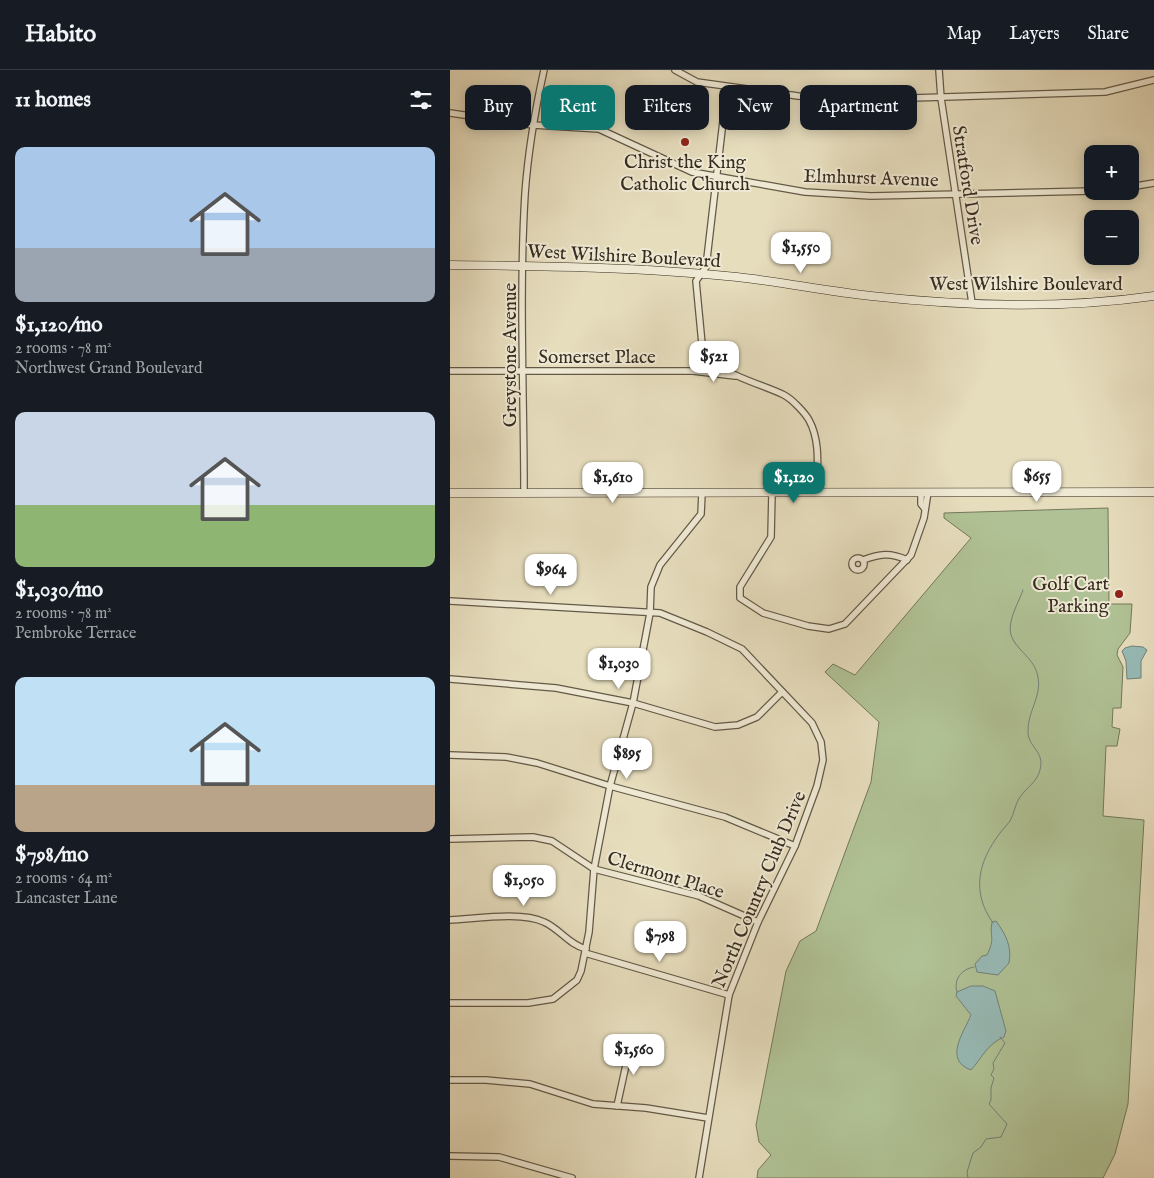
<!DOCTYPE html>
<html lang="en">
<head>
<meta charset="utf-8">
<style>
	body { margin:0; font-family:"IM FELL English",serif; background:#242831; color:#f1f3f6; height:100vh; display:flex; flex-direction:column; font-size:19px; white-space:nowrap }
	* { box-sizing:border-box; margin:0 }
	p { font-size:16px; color:#9ea1a6 }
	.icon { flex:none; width:28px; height:28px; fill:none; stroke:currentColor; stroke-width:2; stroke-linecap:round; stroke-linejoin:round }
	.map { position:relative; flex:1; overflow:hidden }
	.drawer { display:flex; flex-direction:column; background:#171b24; width:450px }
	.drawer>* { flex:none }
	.banner { position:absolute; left:15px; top:15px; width:475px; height:45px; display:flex; gap:10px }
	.controls { position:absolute; left:634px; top:75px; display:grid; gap:10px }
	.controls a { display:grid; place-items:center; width:55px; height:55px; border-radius:10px; background:#171b24; box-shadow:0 2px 12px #0003; font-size:25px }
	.price { position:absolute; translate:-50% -42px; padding:0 11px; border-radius:10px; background:#fff; color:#222; font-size:16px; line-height:32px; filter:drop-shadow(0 1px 2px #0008) }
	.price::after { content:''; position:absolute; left:50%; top:30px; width:15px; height:11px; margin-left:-8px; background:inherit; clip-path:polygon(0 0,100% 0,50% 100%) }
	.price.on { background:#0f766e; color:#fff }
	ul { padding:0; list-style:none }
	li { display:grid; align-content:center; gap:10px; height:265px; padding:0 15px }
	li span { display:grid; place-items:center; height:155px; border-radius:10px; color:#555 }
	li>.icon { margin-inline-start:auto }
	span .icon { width:90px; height:90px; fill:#fffc; stroke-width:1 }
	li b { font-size:21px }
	h2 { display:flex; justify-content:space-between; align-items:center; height:60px; padding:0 15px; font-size:21px }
	.chip { padding:0 18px; border-radius:10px; background:#171b24; box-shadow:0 2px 12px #0003; font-size:18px; line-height:45px }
	.chip.on { background:#0f766e; color:#fff }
	header { display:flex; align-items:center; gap:30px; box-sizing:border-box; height:70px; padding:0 25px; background:#171b24; border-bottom:1px solid #363941 }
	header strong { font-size:24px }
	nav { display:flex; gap:28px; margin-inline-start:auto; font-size:18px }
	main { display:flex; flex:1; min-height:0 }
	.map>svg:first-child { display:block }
	.green { fill:#b0c295; stroke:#74785a }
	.water { fill:#97bbb7; stroke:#71827b }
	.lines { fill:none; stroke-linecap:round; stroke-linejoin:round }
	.stream { stroke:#71827b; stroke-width:1 }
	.street-casing { stroke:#635947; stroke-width:8 }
	.secondary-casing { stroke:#372d20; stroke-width:9 }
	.street { stroke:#efe9d4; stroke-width:5.5 }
	.secondary { stroke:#efe9d4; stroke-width:8 }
	.poi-dot { fill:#8f2418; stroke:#efe9d4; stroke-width:2 }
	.labels { text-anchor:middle; stroke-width:4; stroke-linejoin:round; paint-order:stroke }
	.poi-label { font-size:19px; fill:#372d20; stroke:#efe9d4 }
	.street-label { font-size:19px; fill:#372d20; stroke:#efe9d4 }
</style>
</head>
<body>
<header>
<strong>Habito</strong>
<nav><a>Map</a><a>Layers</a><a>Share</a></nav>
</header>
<main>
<section class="drawer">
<h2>11 homes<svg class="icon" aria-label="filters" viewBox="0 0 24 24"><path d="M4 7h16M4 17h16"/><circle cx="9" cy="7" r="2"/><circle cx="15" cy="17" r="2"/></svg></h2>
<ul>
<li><span style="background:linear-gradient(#a9c7e8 65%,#9aa5b1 0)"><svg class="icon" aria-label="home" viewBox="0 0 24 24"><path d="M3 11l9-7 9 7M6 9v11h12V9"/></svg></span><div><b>$1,120/mo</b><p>2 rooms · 78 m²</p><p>Northwest Grand Boulevard</p></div></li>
<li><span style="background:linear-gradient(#c9d6e8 60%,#8fb573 0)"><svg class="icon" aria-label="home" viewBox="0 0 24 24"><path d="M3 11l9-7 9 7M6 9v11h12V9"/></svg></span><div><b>$1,030/mo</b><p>2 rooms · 78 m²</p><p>Pembroke Terrace</p></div></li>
<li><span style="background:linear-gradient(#bfe0f5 70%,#b9a48a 0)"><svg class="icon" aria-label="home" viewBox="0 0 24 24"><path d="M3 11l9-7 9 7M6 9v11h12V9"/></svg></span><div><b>$798/mo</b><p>2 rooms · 64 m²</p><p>Lancaster Lane</p></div></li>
</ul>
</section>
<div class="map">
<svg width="704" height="1108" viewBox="0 0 704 1108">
	<rect width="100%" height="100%" fill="#e6ddbd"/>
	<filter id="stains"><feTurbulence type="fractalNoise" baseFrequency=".004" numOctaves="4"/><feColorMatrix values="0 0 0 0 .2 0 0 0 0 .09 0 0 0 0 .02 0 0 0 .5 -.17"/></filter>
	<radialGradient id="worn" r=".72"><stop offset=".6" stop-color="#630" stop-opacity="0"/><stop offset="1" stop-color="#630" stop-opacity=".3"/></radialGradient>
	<polygon class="green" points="658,438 659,534 682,534 680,563 668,579 667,585 673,597 671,638 663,638 662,657 670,659 667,676 656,676 653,746 694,750 678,1034 665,1084 653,1108 307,1108 308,1100 321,1085 309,1072 306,1055 336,901 350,871 366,861 421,712 429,652 375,602 383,594 405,605 521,468 494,448 494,443"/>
	<g class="water">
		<polygon points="682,576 693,577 697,580 691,591 691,608 677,609 676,591 672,581 675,578"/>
		<path d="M546,851C556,865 562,876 559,893L548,905L527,902L525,894L532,886L537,885C546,867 539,867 542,852Z"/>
		<path d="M521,916H533L545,921L556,961L554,967C537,974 532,988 521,1000C493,990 514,962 521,945L506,926L507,922Z"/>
	</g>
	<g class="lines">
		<g class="stream">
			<path d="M543,853C521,822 528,792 550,763C553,759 557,755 560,751C564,744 565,734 570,727C577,717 587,712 590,700C595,681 578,677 578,662C577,642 592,627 588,607C584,583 555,577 561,552C563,541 569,531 573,520"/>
			<path d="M507,922C503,909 512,899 524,897"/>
			<polyline points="518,1108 517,1102 523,1083 531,1077 536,1069 551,1067 557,1054 539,1034 541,1030 541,1018 544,1008 541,1005 544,999 543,993 555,973 550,967"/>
		</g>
		<g class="street-casing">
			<g id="street">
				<polyline points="225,0 247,12 348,26 396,30 655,22 704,10"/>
				<polyline points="489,0 491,28 522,233"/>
				<path d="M277,17L256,197L246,211L252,274C259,303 311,313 334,325C342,329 355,343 359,350C371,372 367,399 367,422"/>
				<polyline points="0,43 83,55 149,59 242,102 355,122 421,126 642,121"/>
				<polyline points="680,117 704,113"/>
				<polyline points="0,301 243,301 254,284"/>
				<polyline points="243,301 285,306"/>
				<path d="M74,422C74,323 69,223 75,124C78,82 85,41 94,0"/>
				<polyline points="471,422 471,434 475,439"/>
				<polyline points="322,423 321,467 290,517 290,528 313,543 358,556 379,559 395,554 461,485 474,448 478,422"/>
				<circle cx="408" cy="494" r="6"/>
				<path d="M413,490C429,484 440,482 457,490"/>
				<polyline points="0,531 210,543 257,562 292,579 362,653 371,672 373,690 367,716 345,776 308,852 279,925 249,1108"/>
				<polyline points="0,609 106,618 183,633 265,657 288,655 307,647 332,622"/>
				<polyline points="0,685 56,687 87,693 160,716 275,747 345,776"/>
				<polyline points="0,769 83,767 102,771 144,799 249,826 308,852"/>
				<path d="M0,850C25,849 71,841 94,852C110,859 118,874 136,879"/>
				<polyline points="135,883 279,925"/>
				<polyline points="0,933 78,933 103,929 127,910 131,901 139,862 144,799 160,716 183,633 200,543 201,517 210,495 251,444 252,423"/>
				<polyline points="0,1010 36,1010 80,1014 143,1034 196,1038 258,1048"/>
				<polyline points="167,1036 181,972"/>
				<polyline points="0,1086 49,1087 122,1108"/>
			</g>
		</g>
		<g class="secondary-casing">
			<g id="secondary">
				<path d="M0,195C95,196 192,197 287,207C332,212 376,221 421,226C512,236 613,239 704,226"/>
				<polyline points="0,423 704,422"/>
			</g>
		</g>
		<use href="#street" class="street"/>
		<use href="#secondary" class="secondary"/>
	</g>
	<g class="poi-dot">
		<circle cx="235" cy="72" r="5"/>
		<circle cx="669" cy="524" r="5"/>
	</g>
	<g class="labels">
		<g class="poi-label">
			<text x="235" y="98">Christ the King<tspan x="235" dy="22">Catholic Church</tspan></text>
			<text x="659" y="520" text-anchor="end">Golf Cart<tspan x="659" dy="22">Parking</tspan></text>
		</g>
		<g class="street-label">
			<text transform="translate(421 107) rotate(2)" y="7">Elmhurst Avenue</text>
			<text transform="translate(519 115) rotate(81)" y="7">Stratford Drive</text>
			<text transform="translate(174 185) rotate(3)" y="7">West Wilshire Boulevard</text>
			<text x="576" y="220">West Wilshire Boulevard</text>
			<text transform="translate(59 285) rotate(-90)" y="7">Greystone Avenue</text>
			<text x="147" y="293">Somerset Place</text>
			<text transform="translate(216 804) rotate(17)" y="7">Clermont Place</text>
			<text transform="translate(308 819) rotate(-67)" y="7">North Country Club Drive</text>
		</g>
	</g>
	<rect width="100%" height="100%" filter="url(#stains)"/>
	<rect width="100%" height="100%" fill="url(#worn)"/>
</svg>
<div class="controls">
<a>+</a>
<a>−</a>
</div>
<b class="price" style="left:351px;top:204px">$1,550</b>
<b class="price" style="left:264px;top:313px">$521</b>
<b class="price" style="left:587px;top:433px">$655</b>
<b class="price" style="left:163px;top:434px">$1,610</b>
<b class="price on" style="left:344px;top:434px">$1,120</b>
<b class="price" style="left:101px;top:526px">$964</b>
<b class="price" style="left:169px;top:620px">$1,030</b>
<b class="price" style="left:177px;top:710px">$895</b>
<b class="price" style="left:74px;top:837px">$1,050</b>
<b class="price" style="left:210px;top:893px">$798</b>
<b class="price" style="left:184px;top:1006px">$1,560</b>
<div class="banner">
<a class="chip">Buy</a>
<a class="chip on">Rent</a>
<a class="chip">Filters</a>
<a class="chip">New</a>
<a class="chip">Apartment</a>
</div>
</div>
</main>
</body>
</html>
